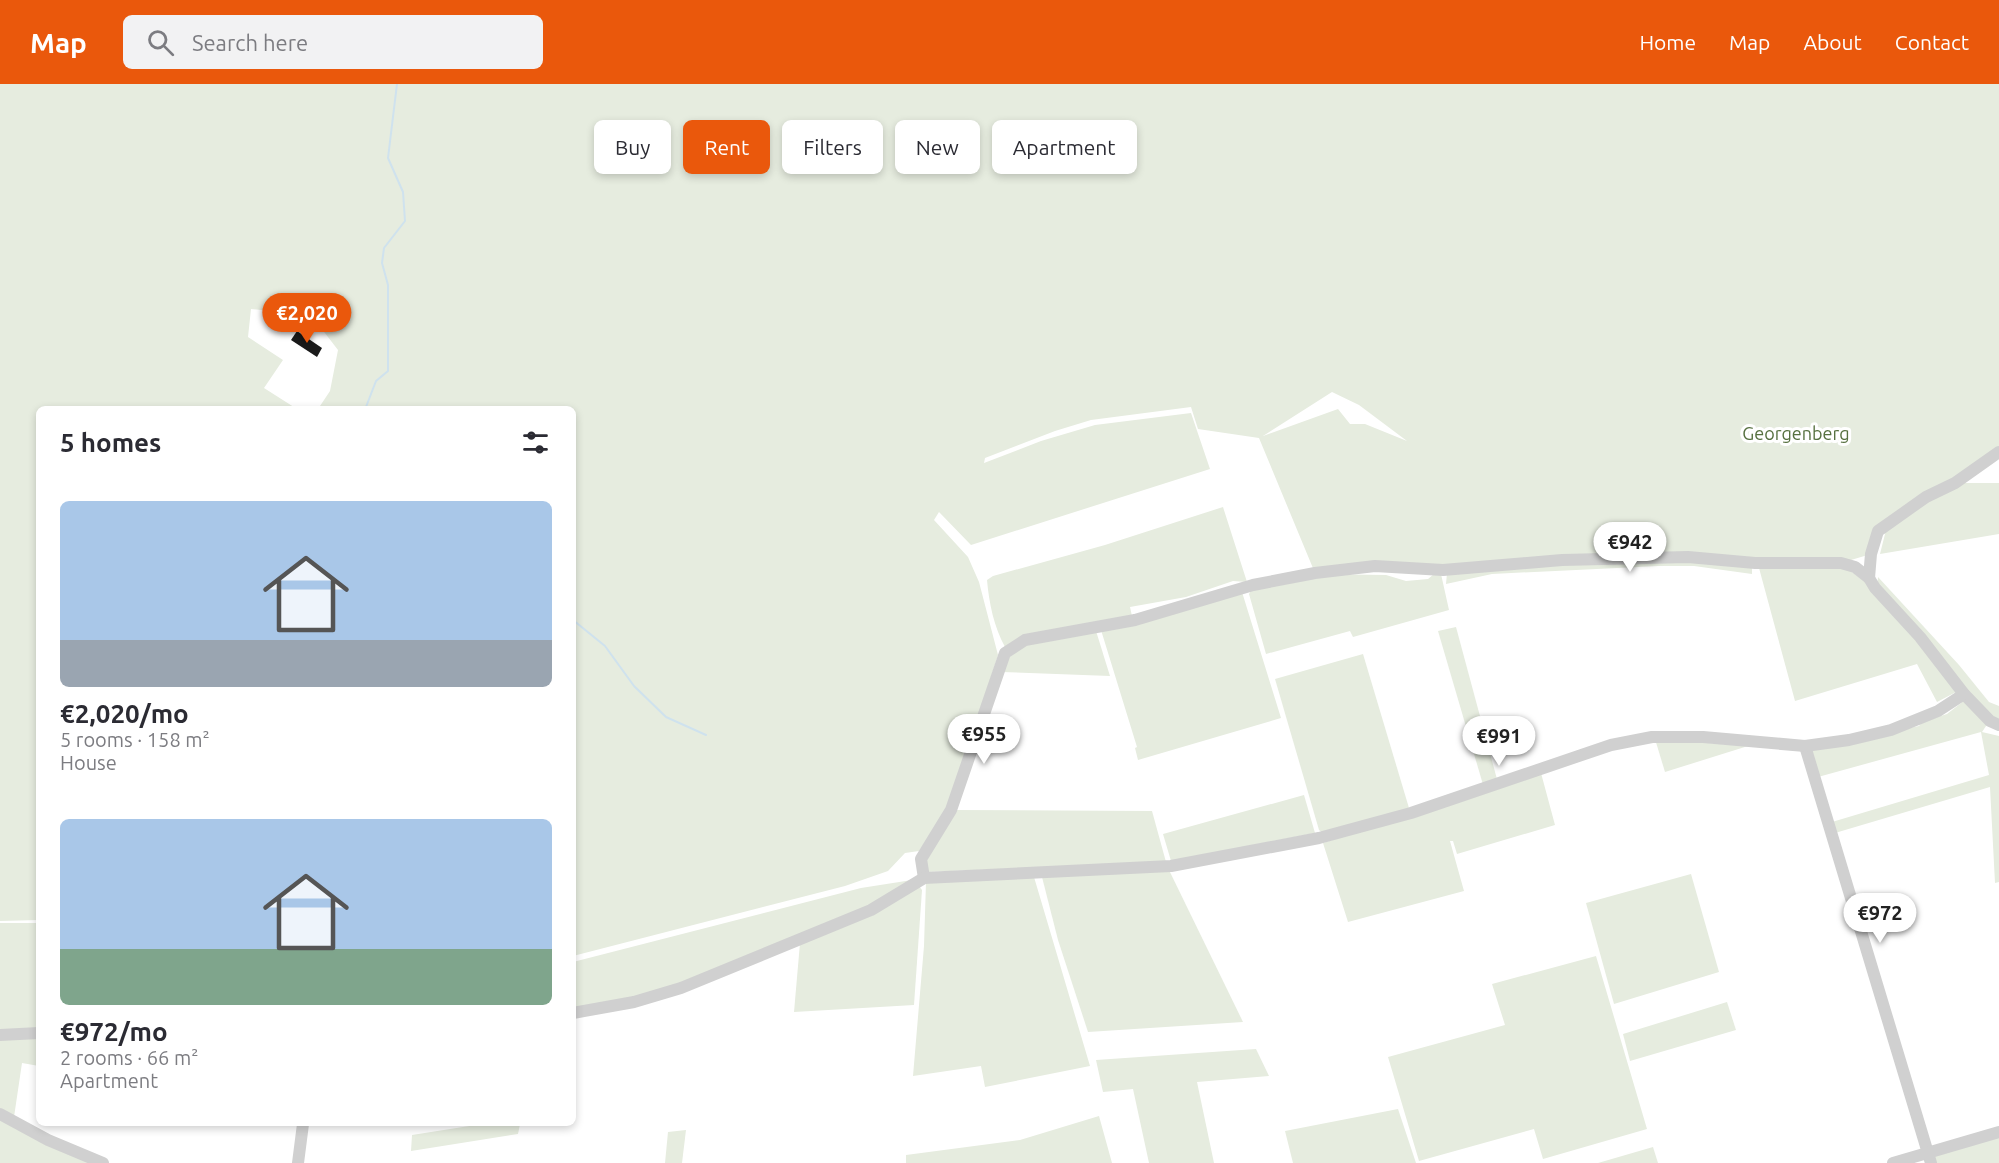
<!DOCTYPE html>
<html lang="en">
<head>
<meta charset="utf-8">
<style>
	body { margin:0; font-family:Ubuntu,sans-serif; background:#f2f2f3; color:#2b2b33; height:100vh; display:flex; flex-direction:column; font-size:22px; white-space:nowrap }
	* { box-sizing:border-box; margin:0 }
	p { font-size:20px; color:#7c7c81 }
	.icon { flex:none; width:33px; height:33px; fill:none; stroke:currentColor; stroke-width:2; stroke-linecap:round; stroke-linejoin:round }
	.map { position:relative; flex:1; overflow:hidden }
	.sheet { position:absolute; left:36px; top:322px; width:540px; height:720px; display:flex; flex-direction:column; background:#fff; border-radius:9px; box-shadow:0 3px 9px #0003 }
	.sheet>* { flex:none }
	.guide { position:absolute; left:594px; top:36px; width:570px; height:54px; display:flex; gap:12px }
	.price { position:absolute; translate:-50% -51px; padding:0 14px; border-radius:21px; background:#fff; color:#222; font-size:20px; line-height:39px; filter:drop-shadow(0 2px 3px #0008) }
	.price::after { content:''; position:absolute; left:50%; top:36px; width:18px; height:14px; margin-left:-9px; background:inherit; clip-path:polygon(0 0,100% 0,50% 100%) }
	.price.current { background:#ea580c; color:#fff }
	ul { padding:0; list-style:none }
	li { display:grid; align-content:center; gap:12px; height:318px; padding:0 24px }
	li span { display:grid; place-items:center; height:186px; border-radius:9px; color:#555 }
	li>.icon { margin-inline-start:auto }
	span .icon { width:108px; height:108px; fill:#fffc; stroke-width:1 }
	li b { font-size:26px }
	h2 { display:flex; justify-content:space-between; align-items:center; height:72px; padding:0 24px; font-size:26px }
	.pill { padding:0 21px; border-radius:9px; background:#fff; box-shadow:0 3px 9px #0003; font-size:21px; line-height:54px }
	.pill.current { background:#ea580c; color:#fff }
	header { display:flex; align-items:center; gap:36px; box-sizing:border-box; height:84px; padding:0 30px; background:#ea580c; color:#fff }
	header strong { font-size:28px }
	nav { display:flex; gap:33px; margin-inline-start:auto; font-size:21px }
	.search { width:420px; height:54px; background:#f2f2f3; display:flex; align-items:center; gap:15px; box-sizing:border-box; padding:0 21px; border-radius:9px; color:#7c7c81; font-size:22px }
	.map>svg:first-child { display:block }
	.green { fill:#e6ecdf; fill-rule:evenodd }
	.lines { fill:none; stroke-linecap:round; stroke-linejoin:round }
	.stream { stroke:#cfe2ee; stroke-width:2 }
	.building { fill:#1a1a1a }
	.minor { stroke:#d0d0d0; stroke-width:12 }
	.labels { text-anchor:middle; stroke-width:6; stroke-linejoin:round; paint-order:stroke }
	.park-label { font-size:18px; fill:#56703f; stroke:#fff }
</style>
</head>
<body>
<header>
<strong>Map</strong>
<div class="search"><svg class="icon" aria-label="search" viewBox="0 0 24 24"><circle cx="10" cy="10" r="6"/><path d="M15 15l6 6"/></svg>Search here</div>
<nav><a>Home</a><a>Map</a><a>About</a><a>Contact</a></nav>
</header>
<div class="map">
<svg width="1999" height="1079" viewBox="0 0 1999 1079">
	<rect width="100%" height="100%" fill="#fff"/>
	<g class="green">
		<path d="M0,0H1999V368L1957,399H1999V450L1880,470L1887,442L1871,470L1841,479L1688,473L1315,489L1259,354L1198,345L1191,323L1091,336L1055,347L985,374L984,379L1041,357L1095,341L1191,329L1210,385L971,461L939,428L934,436L968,473L979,498L998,571L949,725L919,767L905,769L888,787L845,802L573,872V326L318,325L330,307L338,266L311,231L251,225L248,253L283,276L264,304L297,325L39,326V836L0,837ZM1332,308L1359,321L1407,357L1365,340H1350L1338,325L1263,352Z"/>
		<path d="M1223,423L1247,498L1233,497L1186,513L1130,523L1132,532L1005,563C994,543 989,519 987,496L993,492L1105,461Z"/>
		<polygon points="1643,476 1752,481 1752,490 1694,482 1659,482 1492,490 1446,500 1447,489"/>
		<path d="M1843,482C1888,509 1926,565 1958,607L1937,618L1917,580L1795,617L1759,484Z"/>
		<polygon points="1315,490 1386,491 1406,497 1428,495 1434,490 1441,490 1449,526 1353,553 1350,547 1266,570 1249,510 1253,503"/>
		<polygon points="1878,493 1959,581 1989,618 1999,622 1999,641 1877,504"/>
		<polygon points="1242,508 1281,634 1138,676 1135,664 1137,663 1101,546"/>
		<polygon points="1456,543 1498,699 1484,704 1438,547"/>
		<polygon points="1096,547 1110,592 1001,588 1006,572 1028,557"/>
		<polygon points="1363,570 1409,724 1323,749 1319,746 1275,595"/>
		<polygon points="1965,616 1988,639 1982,648 1999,652 1999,798 1995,799 1990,703 1835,749 1832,738 1989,691 1981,648 1818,693 1812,669 1813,664 1919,642 1922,638 1947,630"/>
		<polygon points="1655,655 1748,662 1665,688"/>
		<polygon points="1541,689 1555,741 1457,770 1453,757 1450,757 1464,807 1348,838 1323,759"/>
		<polygon points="1304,711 1315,749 1171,777 1163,750"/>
		<polygon points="954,726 1152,727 1166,778 927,788 927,776"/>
		<polygon points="1168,784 1243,938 1088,948 1058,856 1042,793"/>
		<polygon points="1691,790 1719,888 1614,920 1586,819"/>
		<polygon points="1034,793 1090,982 985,1003 981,982 913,992 924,862 926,798"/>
		<polygon points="912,796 868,824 677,901 632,914 573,925 573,878 861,804"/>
		<polygon points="919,802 922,806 914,921 794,928 800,859"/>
		<polygon points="0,839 39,839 39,944 0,946"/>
		<polygon points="1596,872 1647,1045 1543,1075 1534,1045 1419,1077 1388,973 1505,941 1492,900"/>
		<polygon points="1727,918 1736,946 1630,977 1623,950"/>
		<polygon points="39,950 39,982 22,979 14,1033 0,1024 0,952"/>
		<polygon points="1256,965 1269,992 1197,998 1214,1079 1149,1079 1133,1005 1103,1008 1096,976"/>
		<polygon points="1398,1025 1416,1079 1293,1079 1285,1047"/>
		<polygon points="1099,1032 1112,1079 906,1079 906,1071 1020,1056"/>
		<polygon points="0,1034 94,1079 0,1079"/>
		<polygon points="482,1040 520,1040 518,1050 411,1067 412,1051"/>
		<polygon points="686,1046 682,1079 665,1079 668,1048"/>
		<polygon points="1999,1053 1999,1079 1935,1079 1932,1070"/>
		<polygon points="1653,1063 1658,1079 1598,1079"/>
	</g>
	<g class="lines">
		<g class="stream">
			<polyline points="370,326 366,323 376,297 388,287 388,201 382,179 384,164 405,137 403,108 388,74 397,0"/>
			<polyline points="573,536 605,562 634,602 666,633 706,651"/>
		</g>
	</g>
	<polygon class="building" points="297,247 322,264 317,273 291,256"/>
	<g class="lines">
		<g class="minor">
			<polyline points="1869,494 1871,470 1878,447 1926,413 1955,399 1999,368"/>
			<polyline points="1805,662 1931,1079"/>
			<polyline points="924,794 921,775 951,726 1005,569 1025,556 1135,536 1253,501 1315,489 1375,482 1443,486 1562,476 1688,473 1755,479 1841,479 1855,483 1869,494 1875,504 1920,553 1964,610 1990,637 1999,641"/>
			<polyline points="573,929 634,918 681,904 871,826 924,794 1171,782 1319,754 1411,729 1611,661 1652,653 1703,653 1805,662 1849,656 1891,646 1938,627 1964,610"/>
			<polyline points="0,951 39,949"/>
			<polyline points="0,1030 48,1056 103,1079"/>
			<polyline points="298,1079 303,1040"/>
			<polyline points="1893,1079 1999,1048"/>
		</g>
	</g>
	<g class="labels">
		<g class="park-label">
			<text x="1796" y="356">Georgenberg</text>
		</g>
	</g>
</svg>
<b class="price current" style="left:307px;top:260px">€2,020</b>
<b class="price" style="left:1630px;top:489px">€942</b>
<b class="price" style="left:984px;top:681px">€955</b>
<b class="price" style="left:1499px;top:683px">€991</b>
<b class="price" style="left:1880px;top:860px">€972</b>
<div class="guide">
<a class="pill">Buy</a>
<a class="pill current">Rent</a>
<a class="pill">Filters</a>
<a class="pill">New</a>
<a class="pill">Apartment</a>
</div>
<section class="sheet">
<h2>5 homes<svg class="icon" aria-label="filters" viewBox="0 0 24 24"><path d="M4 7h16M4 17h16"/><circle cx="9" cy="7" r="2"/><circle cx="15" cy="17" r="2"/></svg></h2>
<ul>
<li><span style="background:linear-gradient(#a9c7e8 75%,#9aa5b1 0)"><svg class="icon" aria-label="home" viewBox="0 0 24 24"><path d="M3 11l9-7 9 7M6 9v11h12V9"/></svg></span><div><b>€2,020/mo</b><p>5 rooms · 158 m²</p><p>House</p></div></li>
<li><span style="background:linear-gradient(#a9c7e8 70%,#7fa58c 0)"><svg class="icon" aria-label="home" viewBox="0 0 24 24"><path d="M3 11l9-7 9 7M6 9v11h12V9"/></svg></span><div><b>€972/mo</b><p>2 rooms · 66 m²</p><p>Apartment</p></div></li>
</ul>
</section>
</div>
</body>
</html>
